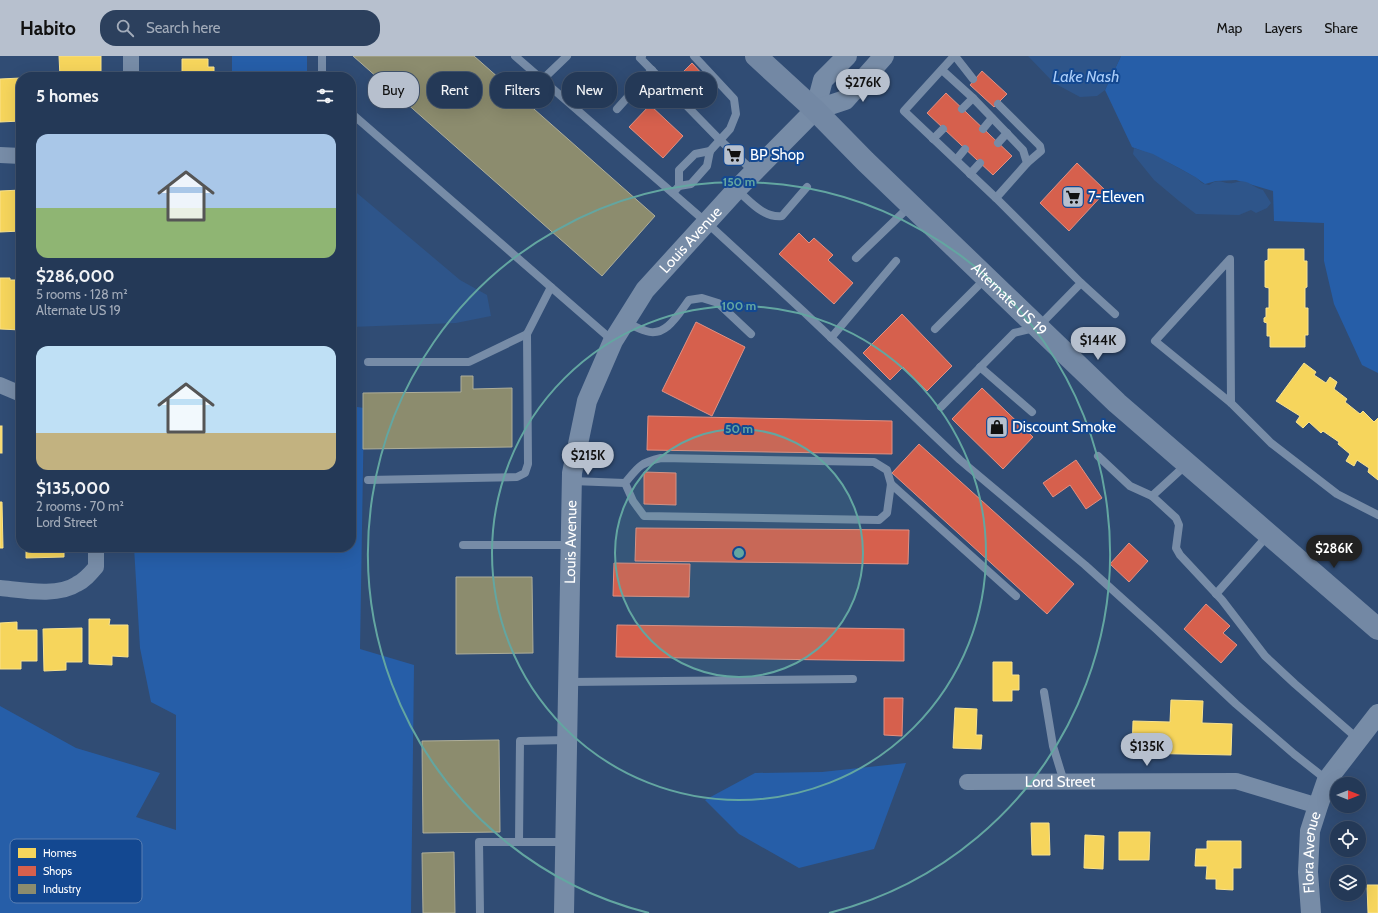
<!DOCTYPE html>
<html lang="en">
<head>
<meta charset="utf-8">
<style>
	body { margin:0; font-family:Cabin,sans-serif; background:#2c405d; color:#f1f3f6; height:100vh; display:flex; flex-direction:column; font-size:15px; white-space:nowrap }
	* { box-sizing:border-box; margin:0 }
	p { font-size:13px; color:#a3acba }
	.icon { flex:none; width:22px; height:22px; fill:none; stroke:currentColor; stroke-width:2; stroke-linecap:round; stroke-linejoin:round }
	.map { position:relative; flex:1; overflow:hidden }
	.drawer { position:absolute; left:16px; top:16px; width:340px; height:480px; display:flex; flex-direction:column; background:#243957; border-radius:16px; box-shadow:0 4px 16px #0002,0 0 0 1px #41536d }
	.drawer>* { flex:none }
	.hud { position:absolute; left:368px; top:16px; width:380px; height:36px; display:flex; gap:8px }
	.needle { width:26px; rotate:90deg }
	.controls { position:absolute; left:1330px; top:721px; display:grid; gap:8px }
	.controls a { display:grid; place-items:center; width:36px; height:36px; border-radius:50%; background:#243957; box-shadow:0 4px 16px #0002,0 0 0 1px #41536d; font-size:20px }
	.price { position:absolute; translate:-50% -34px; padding:0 9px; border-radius:14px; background:#b7c0ce; color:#111; font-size:13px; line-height:26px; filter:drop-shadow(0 1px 2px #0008) }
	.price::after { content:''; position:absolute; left:50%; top:24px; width:12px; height:9px; margin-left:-6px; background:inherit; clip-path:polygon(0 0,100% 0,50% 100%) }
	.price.active { background:#222; color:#fff }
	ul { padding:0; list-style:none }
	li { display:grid; align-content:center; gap:8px; height:212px; padding:0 20px }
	li span { display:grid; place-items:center; height:124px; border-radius:12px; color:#555 }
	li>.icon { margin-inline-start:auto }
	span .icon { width:72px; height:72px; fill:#fffc; stroke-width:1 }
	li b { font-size:17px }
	h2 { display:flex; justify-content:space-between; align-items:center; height:48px; padding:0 20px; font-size:17px }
	.pill { padding:0 14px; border-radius:16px; background:#243957; box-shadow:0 4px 16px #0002,0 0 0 1px #41536d; font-size:14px; line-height:36px }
	.pill.active { background:#b7c0ce; color:#111 }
	header { display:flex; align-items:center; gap:24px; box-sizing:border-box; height:56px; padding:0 20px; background:#b7c0ce; color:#111 }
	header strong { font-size:19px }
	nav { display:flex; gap:22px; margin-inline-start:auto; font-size:14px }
	.search { width:280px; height:36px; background:#2c405d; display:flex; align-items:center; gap:10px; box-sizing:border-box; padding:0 14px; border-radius:16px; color:#a3acba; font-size:15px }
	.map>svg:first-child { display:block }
	.green { fill:#265ea8 }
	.water { fill:#2e558a }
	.homes { fill:#f6d55c; stroke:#f9e28d }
	.shops { fill:#d6604d; stroke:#e29082 }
	.industry { fill:#8c8c6e; stroke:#aeae9a }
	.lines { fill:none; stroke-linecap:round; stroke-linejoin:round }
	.service { stroke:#778ca7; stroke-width:8 }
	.minor { stroke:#778ca7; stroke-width:16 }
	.tertiary { stroke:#778ca7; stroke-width:20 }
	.secondary { stroke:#7388a4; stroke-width:22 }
	.ring { fill:none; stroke:#63a6a1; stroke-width:2 }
	.labels { text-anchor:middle; stroke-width:4; stroke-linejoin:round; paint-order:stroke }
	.poi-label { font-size:15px; fill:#fff; stroke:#134891; text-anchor:start }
	.street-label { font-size:15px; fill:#fff; stroke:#134891 }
	.water-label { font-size:16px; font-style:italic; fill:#aacdf9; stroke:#134891 }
	.key { fill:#134891; stroke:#5a7fb2; stroke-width:1 }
	.key-label { font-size:11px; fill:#fff }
	.centre { fill:#63a6a1; stroke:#134891; stroke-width:2 }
	.ring-label { font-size:12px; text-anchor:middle; font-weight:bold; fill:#63a6a1; stroke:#134891; stroke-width:4; stroke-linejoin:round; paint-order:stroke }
</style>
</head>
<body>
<header>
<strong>Habito</strong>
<div class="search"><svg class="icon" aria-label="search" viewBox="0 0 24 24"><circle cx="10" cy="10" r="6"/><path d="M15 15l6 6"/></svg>Search here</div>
<nav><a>Map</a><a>Layers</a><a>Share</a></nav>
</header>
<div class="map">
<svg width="1378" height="857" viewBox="0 0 1378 857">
	<rect width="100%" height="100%" fill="#304c74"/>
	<g class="green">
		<rect x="232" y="0" width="75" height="21"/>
		<path d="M1121,0H1378V317L1362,309L1334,248L1324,205V167L1274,165L1273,135L1236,124L1216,125L1205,128C1183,112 1157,101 1132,91L1105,34Z"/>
		<polygon points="351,350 364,352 360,593 414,609 411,857 0,857 0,650 76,692 160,717 136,761 176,774 176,659 151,646 140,592 134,491 351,491"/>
		<polygon points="906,707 874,793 799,812 739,778 705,744 755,717 822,716"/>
	</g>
	<g class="water">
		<polygon points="1028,0 1121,0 1105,34 1097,40 1080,41 1054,27"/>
		<path d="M1134,92L1153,98L1197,122C1201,127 1203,128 1209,129C1220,121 1223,129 1233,127C1238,126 1241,124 1246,126C1252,128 1255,132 1263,134L1271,147L1267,152L1256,157L1251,154L1239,159L1196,158L1179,145L1154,124L1133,98Z"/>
		<polygon points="351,132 460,224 487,239 491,260 456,267 351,271"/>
	</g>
	<g class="homes">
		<polygon points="59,0 101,0 101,21 60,21"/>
		<polygon points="182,3 208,3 208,11 214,11 214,21 182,21"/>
		<polygon points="21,22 21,65 0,66 0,23"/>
		<polygon points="21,134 21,175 0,176 0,135"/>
		<polygon points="1268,193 1304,193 1304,205 1307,205 1307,231 1305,232 1305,252 1308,252 1308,279 1305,279 1305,291 1270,291 1270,280 1267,280 1267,267 1264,266 1264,262 1266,261 1266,252 1269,252 1269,232 1265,231 1265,205 1268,204"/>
		<polygon points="0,222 10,222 10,224 21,224 21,274 0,273"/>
		<polygon points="1304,307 1316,316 1314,319 1326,327 1330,321 1337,326 1334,333 1347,343 1345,346 1360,358 1363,355 1374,366 1378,362 1378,424 1368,416 1369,412 1357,404 1354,410 1346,405 1350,398 1338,388 1339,386 1323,375 1321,377 1309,366 1303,372 1296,366 1300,360 1276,345"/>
		<rect x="0" y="370" width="2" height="27"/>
		<polygon points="0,446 2,446 3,492 0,492"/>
		<polygon points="26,491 64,491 64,501 26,502"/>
		<polygon points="89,563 110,563 109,569 128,569 128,601 112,600 112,609 89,608"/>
		<polygon points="17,566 17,574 37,574 37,605 21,605 21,613 0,613 0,567"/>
		<polygon points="82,572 82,606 66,606 66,614 44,615 43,573"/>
		<polygon points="993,606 1012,606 1012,619 1019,619 1019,634 1012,634 1012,645 993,645"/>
		<polygon points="1171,644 1203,645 1202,667 1232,668 1231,699 1132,697 1133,665 1170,666"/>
		<polygon points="955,652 977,653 976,679 982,679 981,693 953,692"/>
		<polygon points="1031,767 1049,767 1050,799 1032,799"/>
		<polygon points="1119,776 1150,776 1149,804 1119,804"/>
		<polygon points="1085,779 1104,780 1103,813 1084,812"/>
		<polygon points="1207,785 1241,785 1241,812 1233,812 1233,834 1216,833 1216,823 1206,823 1207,810 1195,810 1196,793 1207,793"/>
		<polygon points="1367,829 1378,829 1378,857 1368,857"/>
	</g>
	<g class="shops">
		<polygon points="692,7 716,33 703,45 679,20"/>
		<polygon points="982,15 1007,38 994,51 970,29"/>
		<polygon points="946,37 1012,100 993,119 927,57"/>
		<polygon points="650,49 683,80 663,102 629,71"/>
		<polygon points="1077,107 1106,135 1069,175 1040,147"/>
		<polygon points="799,177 809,187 814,182 833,199 828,204 853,227 834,248 779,198"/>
		<polygon points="902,258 952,310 927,335 903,311 890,324 863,297"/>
		<polygon points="696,266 745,291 712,360 662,335"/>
		<polygon points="982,332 1033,381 1003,413 952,363"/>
		<polygon points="648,360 892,365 892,398 647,394"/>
		<polygon points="919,388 1074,528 1047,558 892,417"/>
		<polygon points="1076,404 1102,442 1086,453 1070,429 1053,441 1043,427"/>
		<polygon points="644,416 676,417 676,449 644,448"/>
		<polygon points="636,472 909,474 908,508 635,505"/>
		<polygon points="1129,487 1148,505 1129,526 1110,508"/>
		<polygon points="614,507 690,508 689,541 613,540"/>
		<polygon points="1206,548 1230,570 1223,577 1237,589 1221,607 1184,573"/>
		<polygon points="617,569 904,573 904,605 616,601"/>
		<polygon points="884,642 903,642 902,680 884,679"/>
	</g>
	<g class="industry">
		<polygon points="353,0 474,0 655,160 602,220"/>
		<polygon points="461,320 473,320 473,333 512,332 512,391 363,393 363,337 461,336"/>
		<polygon points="456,521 532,521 533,597 456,598"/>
		<polygon points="499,684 500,776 423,777 422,685"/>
		<polygon points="454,796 455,857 423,857 422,797"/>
	</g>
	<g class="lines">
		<g class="service">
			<polyline points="322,0 322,21"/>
			<polyline points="515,0 706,166 804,256 960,404 1085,509 1156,573 1236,648 1294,698 1327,724"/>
			<polyline points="642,0 640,2 720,84 754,116"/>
			<polyline points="954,0 904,55 996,142"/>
			<polyline points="955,0 973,23"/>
			<polyline points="542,24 567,0"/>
			<polyline points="681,44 692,33"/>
			<polyline points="998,48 1040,90 1041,95 1027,107"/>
			<polyline points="617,53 652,14"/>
			<polyline points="962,53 973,42"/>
			<polyline points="351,57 613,285"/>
			<polyline points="983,73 992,62"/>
			<polyline points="933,83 943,73"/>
			<polyline points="998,87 1007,77"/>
			<polyline points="956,104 965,93"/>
			<polyline points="970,118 980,107"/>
			<polyline points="679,130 679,114 695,98 710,95"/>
			<path d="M737,134C750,145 763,162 782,160L807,131"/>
			<polyline points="673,137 679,130 691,128 707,110 710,95 730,73 736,58 734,43 694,0"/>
			<polyline points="856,202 911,149"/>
			<polyline points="1081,227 1115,258"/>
			<path d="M626,266C632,269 639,273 646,275C666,282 679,257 689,244L702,242L718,247L751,278"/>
			<polyline points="935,273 986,222"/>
			<polyline points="831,282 896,205"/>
			<polyline points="368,306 469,306 527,278 551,231"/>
			<polyline points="980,311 1032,356"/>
			<polyline points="1231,347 1230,203 1155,285 1231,347 1271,387 1337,438 1378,459"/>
			<polyline points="941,351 1014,277 1038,271 1081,227 996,142 1027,107 1023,94 973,42 942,14"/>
			<polyline points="1098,400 1130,430 1152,440"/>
			<path d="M661,402L874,406L887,414L891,428L887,457L879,464L644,460L633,445L625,427C639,410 640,407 661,402Z"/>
			<polyline points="1187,408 1152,440 1176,462 1179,469 1176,492 1180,499 1222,544 1265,600 1295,628 1358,683"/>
			<polyline points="368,424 517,421 525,417 528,408 527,278"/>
			<polyline points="572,425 625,427"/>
			<polyline points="891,428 1016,540"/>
			<polyline points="463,489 570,489"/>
			<polyline points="1216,538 1268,479"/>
			<polyline points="569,626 853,623"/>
			<polyline points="1044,636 1053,690 1064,726"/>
			<polyline points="565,786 519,786 520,685 567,684"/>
			<polyline points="480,857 479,786 519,786"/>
		</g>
		<g class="minor">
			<polyline points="131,0 131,21"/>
			<polyline points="0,99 21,100"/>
			<polyline points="0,329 21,338"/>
			<path d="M0,532C22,534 58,541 77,528C85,524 90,518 96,511V491"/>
			<path id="s1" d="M967,726L1236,725L1318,750"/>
		</g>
		<g class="tertiary">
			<polyline points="815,54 823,24 847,0"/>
			<path id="s2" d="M564,857L572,417L587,345L613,285L645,234L737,133L815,54L845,44L884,0"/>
			<path id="s3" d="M1311,857L1308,816L1310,775L1318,750L1327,724L1378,658"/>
		</g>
		<path class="secondary" id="s4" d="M756,0L815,54L865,105L1117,347L1378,573"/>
	</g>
	<circle cx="739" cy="497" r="124" fill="#63a6a1" fill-opacity=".12"/>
	<g class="ring">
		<circle cx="739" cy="497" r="124"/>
		<circle cx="739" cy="497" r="247"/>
		<path d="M649 857A371 371 0 1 1 829 857"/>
	</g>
	<defs>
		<g id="supermarket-square" transform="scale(1.15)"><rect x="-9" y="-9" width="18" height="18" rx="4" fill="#b7c0ce" stroke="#134891"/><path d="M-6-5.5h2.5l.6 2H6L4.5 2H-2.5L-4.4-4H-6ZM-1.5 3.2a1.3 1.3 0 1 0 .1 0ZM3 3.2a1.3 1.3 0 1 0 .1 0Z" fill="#111"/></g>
		<g id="shop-square" transform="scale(1.15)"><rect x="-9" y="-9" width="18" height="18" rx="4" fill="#b7c0ce" stroke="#134891"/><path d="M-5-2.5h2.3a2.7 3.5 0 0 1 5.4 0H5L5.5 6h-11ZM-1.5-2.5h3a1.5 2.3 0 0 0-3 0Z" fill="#111"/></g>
	</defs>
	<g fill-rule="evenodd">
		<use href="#supermarket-square" x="734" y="99"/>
		<use href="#supermarket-square" x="1073" y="141"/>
		<use href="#shop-square" x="997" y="371"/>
	</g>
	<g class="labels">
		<g class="poi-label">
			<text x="750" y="104">BP Shop</text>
			<text x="1088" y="146">7-Eleven</text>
			<text x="1012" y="376">Discount Smoke</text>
		</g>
		<g class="street-label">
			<text dy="5" stroke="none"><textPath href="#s2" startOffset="707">Louis Avenue</textPath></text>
			<text dy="5" stroke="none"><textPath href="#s4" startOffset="351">Alternate US 19</textPath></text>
			<text dy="5" stroke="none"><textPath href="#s2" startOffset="371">Louis Avenue</textPath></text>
			<text dy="5" stroke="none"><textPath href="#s1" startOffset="93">Lord Street</textPath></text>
			<text dy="5" stroke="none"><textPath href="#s3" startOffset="61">Flora Avenue</textPath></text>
		</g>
		<g class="water-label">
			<text x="1086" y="26">Lake Nash</text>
		</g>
	</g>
	<rect x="10" y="783" width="132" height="64" rx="6" class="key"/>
	<rect x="18" y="792" width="18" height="10" fill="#f6d55c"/>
	<rect x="18" y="810" width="18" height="10" fill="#d6604d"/>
	<rect x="18" y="828" width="18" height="10" fill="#8c8c6e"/>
	<g class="key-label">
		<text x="43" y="801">Homes</text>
		<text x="43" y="819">Shops</text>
		<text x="43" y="837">Industry</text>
	</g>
	<circle cx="739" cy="497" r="6" class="centre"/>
	<g class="ring-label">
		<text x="739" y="130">150 m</text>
		<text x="739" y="254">100 m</text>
		<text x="739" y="377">50 m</text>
	</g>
</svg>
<div class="controls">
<a><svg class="needle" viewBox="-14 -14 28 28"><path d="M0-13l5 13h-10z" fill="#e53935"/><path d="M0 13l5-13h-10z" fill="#a3acba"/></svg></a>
<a><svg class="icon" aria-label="locate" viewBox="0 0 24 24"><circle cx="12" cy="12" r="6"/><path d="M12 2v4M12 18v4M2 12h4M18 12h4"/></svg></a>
<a><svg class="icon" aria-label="layers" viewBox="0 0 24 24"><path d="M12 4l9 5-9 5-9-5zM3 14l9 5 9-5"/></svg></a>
</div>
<b class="price" style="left:863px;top:47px">$276K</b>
<b class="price" style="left:1098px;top:305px">$144K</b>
<b class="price" style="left:588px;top:420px">$215K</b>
<b class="price active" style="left:1334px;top:513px">$286K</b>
<b class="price" style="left:1147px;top:711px">$135K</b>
<div class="hud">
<a class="pill active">Buy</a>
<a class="pill">Rent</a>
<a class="pill">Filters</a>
<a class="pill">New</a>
<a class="pill">Apartment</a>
</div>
<section class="drawer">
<h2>5 homes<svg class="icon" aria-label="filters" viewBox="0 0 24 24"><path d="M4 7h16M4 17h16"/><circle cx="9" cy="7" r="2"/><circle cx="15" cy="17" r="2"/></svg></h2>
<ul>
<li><span style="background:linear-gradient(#a9c7e8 60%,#8fb573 0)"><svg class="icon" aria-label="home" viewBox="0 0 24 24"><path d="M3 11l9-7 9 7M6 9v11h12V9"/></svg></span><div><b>$286,000</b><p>5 rooms · 128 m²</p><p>Alternate US 19</p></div></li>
<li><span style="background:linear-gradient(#bfe0f5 70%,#c2b280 0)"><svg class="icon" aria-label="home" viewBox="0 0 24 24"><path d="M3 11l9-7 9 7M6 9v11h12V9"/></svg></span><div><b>$135,000</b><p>2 rooms · 70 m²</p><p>Lord Street</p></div></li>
</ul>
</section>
</div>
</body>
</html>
